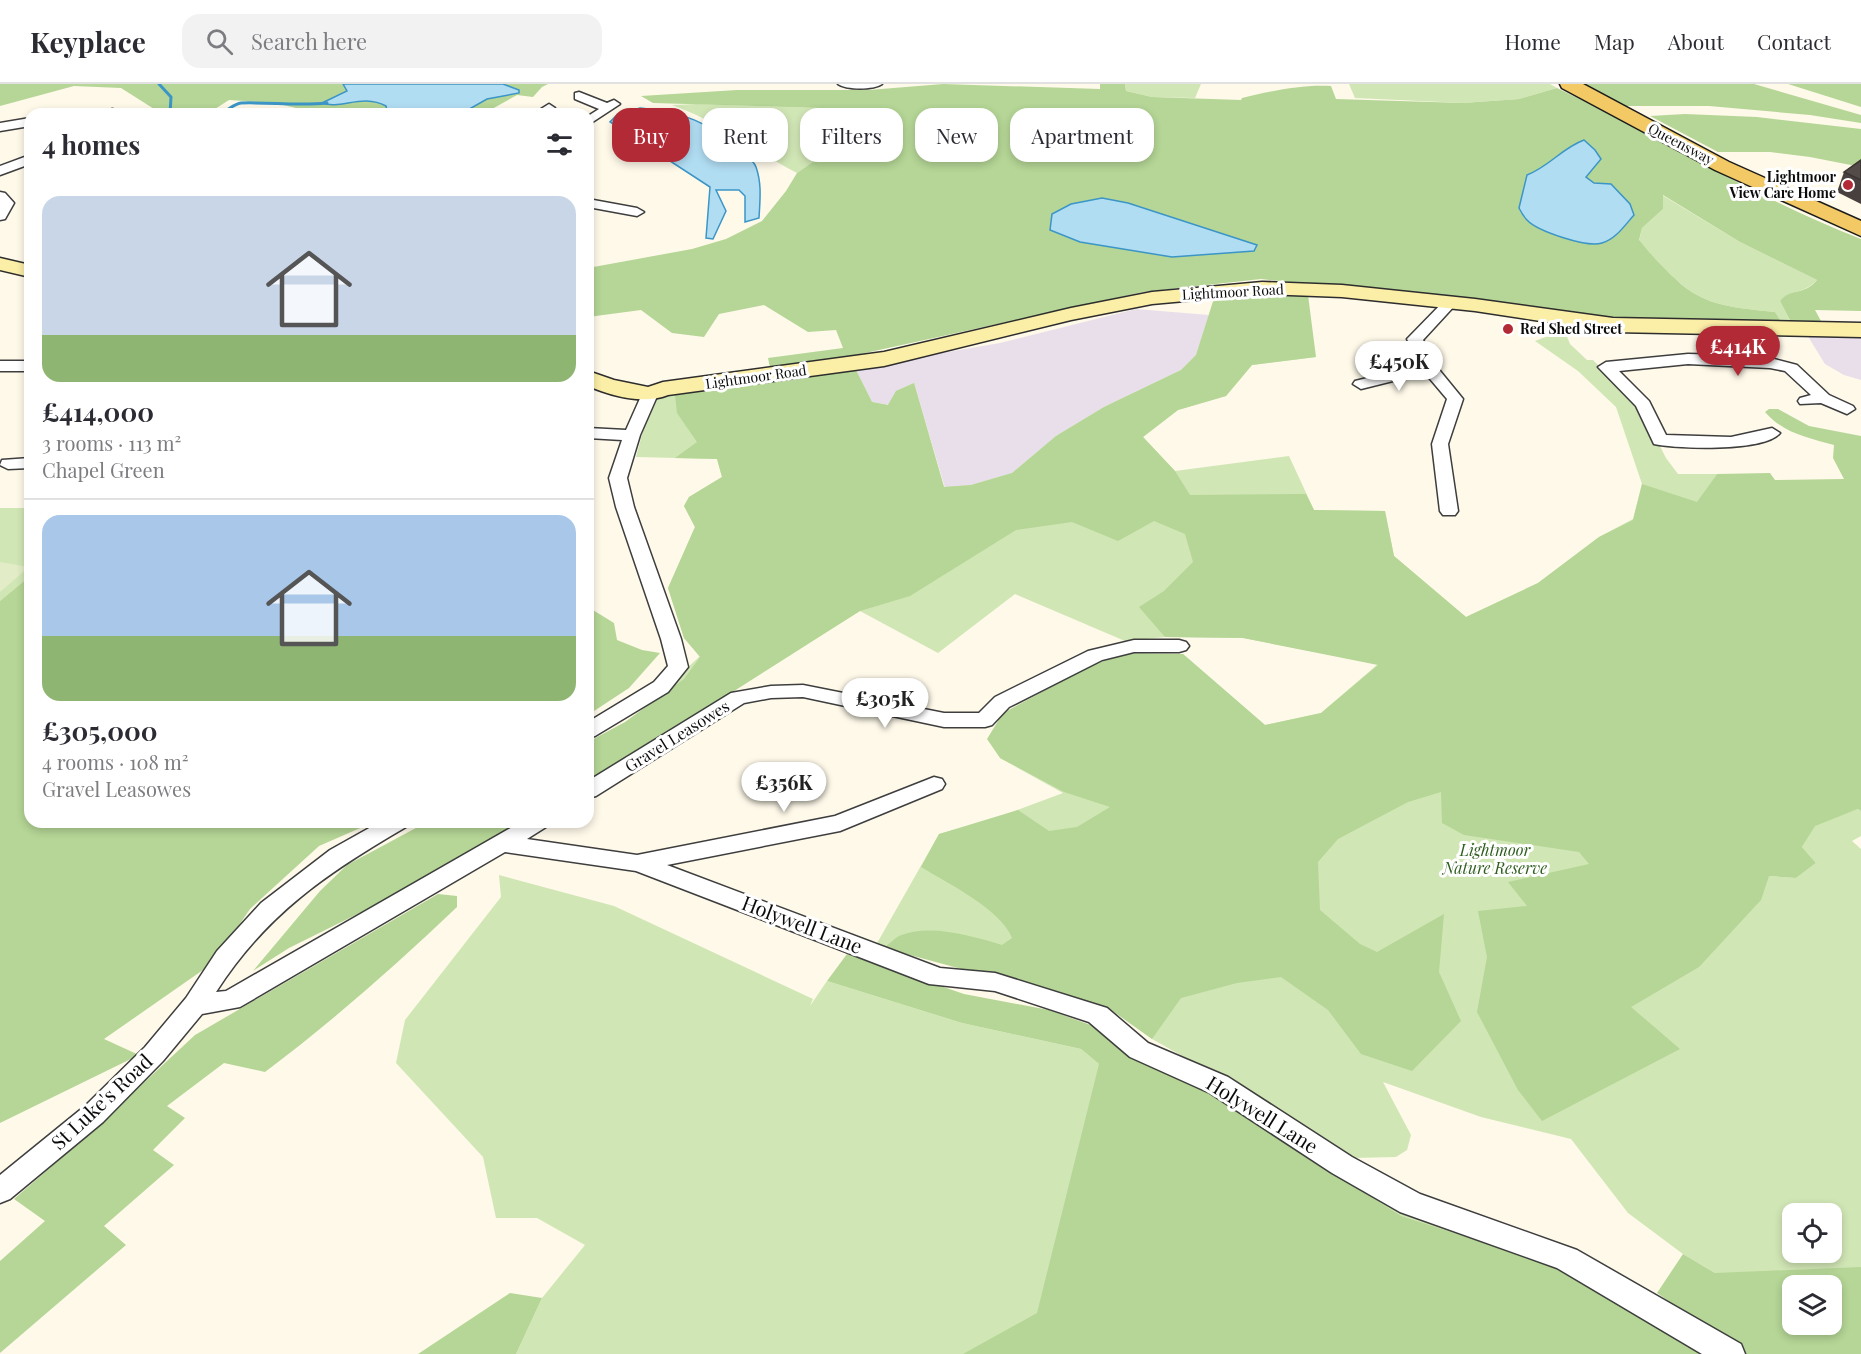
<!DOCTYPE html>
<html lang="en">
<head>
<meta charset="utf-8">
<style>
	body { margin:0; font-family:"Playfair Display",serif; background:#f2f2f3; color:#2b2b33; height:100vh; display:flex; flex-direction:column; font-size:22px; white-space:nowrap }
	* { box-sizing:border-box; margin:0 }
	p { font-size:20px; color:#7c7c81 }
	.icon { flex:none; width:33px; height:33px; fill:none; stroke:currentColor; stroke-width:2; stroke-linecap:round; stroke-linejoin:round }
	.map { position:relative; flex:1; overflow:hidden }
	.panel { position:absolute; left:24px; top:24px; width:570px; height:720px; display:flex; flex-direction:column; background:#fff; border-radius:18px; box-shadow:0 3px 9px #0003 }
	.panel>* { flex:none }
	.banner { position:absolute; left:612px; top:24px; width:570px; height:54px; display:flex; gap:12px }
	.controls { position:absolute; left:1782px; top:1119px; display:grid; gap:12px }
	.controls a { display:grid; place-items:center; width:60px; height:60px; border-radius:12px; background:#fff; box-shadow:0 3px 9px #0003; font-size:30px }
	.price { position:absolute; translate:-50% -51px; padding:0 14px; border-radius:21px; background:#fff; color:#222; font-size:20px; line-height:39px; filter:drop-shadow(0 2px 3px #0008) }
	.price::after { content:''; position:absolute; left:50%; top:36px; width:18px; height:14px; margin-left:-9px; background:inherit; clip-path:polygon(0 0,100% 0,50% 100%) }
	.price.current { background:#b32a37; color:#fff }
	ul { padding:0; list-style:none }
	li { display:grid; align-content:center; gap:12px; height:318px; padding:0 18px }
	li+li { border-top:2px solid #e1e1e2 }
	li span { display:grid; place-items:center; height:186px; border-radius:18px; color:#555 }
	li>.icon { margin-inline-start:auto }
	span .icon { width:108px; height:108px; fill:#fffc; stroke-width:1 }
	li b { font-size:26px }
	h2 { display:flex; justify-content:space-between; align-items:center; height:72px; padding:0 18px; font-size:26px }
	.pill { padding:0 21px; border-radius:18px; background:#fff; box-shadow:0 3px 9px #0003; font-size:21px; line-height:54px }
	.pill.current { background:#b32a37; color:#fff }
	header { display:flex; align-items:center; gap:36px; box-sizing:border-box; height:84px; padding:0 30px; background:#fff; border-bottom:2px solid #e1e1e2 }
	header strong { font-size:28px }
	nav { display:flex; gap:33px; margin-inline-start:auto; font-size:21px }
	.search { width:420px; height:54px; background:#f2f2f3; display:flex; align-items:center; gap:15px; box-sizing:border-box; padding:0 21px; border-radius:18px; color:#7c7c81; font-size:22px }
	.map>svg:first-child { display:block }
	.industrial { fill:#e8dfea }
	.green { fill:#d1e6b5; fill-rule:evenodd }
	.forest { fill:#b5d696; fill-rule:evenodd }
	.pitch { fill:#e2edc7 }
	.water { fill:#b1ddf3; stroke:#3b95c6; stroke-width:1.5 }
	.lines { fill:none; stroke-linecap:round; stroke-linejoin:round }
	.stream { stroke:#3b95c6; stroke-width:3 }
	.street-casing { stroke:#3e3e3e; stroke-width:3 }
	.secondary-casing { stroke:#2d2d2d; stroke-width:3 }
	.primary-casing { stroke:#1c1c1c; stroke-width:3 }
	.street { fill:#fff; fill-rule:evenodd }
	.secondary { fill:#fbeea7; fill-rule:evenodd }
	.primary { fill:#f2c965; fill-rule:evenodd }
	.wall { fill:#47403e }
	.building { fill:#534b48; stroke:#3a3432; stroke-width:1.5 }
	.poi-dot { fill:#b32a37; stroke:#fff; stroke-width:2 }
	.labels { text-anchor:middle; stroke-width:6; stroke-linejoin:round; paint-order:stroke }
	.far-street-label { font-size:14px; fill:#0b0b0b; stroke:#fff }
	.far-poi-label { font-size:14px; font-weight:bold; fill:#0b0b0b; stroke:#fff; text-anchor:end }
	.street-label { font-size:16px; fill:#0b0b0b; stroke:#fff }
	.park-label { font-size:16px; font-style:italic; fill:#2f5e1f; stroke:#fff }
	.near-street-label { font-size:20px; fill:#0b0b0b; stroke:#fff }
</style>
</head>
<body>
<header>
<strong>Keyplace</strong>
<div class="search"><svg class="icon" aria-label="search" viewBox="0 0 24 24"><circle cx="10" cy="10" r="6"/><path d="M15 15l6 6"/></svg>Search here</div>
<nav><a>Home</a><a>Map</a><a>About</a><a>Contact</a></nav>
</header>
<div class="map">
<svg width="1861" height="1270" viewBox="0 0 1861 1270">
	<rect width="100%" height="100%" fill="#fef9e9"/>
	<g class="industrial">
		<polygon points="1136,225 1209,231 1196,271 1181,286 1104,323 1056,352 1012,389 971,401 945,404 914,299 896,307 889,321 872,318 855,284 1000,259"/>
		<polygon points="1808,248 1861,250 1861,296 1844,291 1825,280 1809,254"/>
	</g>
	<g class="green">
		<polygon points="1125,0 1201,0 1195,14 1152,13 1126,7"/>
		<polygon points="1349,0 1550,0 1557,4 1519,15 1463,19 1355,14"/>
		<path d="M697,20L819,24L835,40L831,65L797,89C754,67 718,37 672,21Z"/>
		<path d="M1662,111L1740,158L1817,196C1803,211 1789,206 1780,217L1791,238L1781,237L1775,228C1749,225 1720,224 1697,211C1679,202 1652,172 1639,157L1642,144L1663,125Z"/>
		<path d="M1214,216L1316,273L1252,281L1226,312L1178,326L1143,353L1175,387L1289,372L1314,426L1385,427L1394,472L1466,533L1538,499L1599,453L1633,435L1642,400L1616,323L1578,287L1535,257L1548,252L1532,241L1563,243L1570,260L1587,276H1593L1641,325L1666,374L1678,390H1717L1698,418L1822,708L1769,792L1796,794L1816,779L1802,763L1815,741L1858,725L1861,727V752L1852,757L1861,765V1270H1785L1715,1189L1683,1170L1628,1129L1571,1055L1481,1033L1383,998L1411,1051L1407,1066L1396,1073L1353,1074L1266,1019L1152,955L1110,925L876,861L939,750L988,737L1063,709L1000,674L1092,581L1183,570L1265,641L1321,629L1378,580L1243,554L1165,553L1125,557L1015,510L938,569L860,527L753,593L637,670L625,642L700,572L684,554L668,504L695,443L684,422L689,413L722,393L717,375L636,373L652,313L757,302L855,284L872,318L888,321L896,307L914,299L944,403L971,401L1012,389L1056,352L1104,323L1181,286L1196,271ZM1792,1130H1832V1168H1792ZM1792,1202H1832V1240H1792Z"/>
		<polygon points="0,424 30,424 30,492 0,517"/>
		<polygon points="499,791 614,822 813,915 810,922 827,897 962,939 1081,965 1099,980 1139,966 1410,1119 1567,1175 1548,1241 1519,1270 516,1270 542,1214 585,1161 537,1134 496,1134 483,1073 396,979 405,936 501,813"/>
	</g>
	<g class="forest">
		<polygon points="0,0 548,0 542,3 533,13 517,11 483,30 321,30 275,19 229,16 207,30 162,30 121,4 74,2 0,22"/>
		<path d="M943,0L1100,5V0H1125L1126,7L1152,13L1241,16L1242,14C1270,7 1304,0 1331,2L1336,15L1463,19L1519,15L1557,4C1659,53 1755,114 1861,155V227L1815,226L1821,237L1816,239L1791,238L1780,217C1790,204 1804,212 1817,196L1740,158L1663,111V125L1642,144L1639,156C1652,172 1679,202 1697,211C1720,224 1749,225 1775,228L1781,237L1658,239L1605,237L1472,217L1261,195L1143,208L847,273L770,284L768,274L843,264L836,246L808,248L764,221L719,230L704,253L672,249L641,226L588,233V184L692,165L726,155L762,137L786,107L797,89L831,65L835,40L819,24L653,19L641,12L737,6H869Z"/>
		<polygon points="1583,0 1754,0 1861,31 1861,39 1810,31 1709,22 1626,22"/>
		<polygon points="1788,0 1861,0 1861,23"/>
		<polygon points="1685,30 1757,33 1861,45 1861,83 1810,73 1770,68 1718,68 1650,32"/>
		<path d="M1264,208L1308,211L1316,273L1252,281L1226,312L1178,326L1143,353L1175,387L1190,411L1306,410L1314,426L1385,427L1394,472L1466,533L1538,499L1599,453L1633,436L1642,400L1697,418L1717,390L1770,389L1775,396L1844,395L1833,374L1834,361C1808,354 1783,349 1765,328L1769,325H1778L1809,342L1861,352V727L1858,725L1815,742L1802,763L1816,779L1796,794L1769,792L1761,816L1699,883L1631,923L1680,965L1542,1037L1518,1006L1477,928L1487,873L1478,827L1527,822L1508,798L1589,780L1579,768L1464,751L1442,739L1441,708L1408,718L1338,755L1318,778L1320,826L1360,860L1377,868L1444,830L1439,888L1461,937L1412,987L1361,970L1328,926L1281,893L1237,899L1181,914L1152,955L1110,925L884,864C889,860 894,855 899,852C930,839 972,852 1002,861L1012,854C1001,825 947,799 921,783L939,750L1018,726L1049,747L1077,743L1110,723L1064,708L1000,674L987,655L1003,629L1092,581L1129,569L1183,570L1265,641L1321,629L1378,581L1243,554L1165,553L1139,523L1164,507L1193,478L1185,450L1154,437L1118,457L1072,438L1016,446L910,512L860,527L588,700V658L625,638L684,595L700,573L684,554L668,504L695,443L684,422L689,413L722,393L717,375L675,374L697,358L677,329L675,311L855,284L872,318L888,321L896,307L914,299L944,403L971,401L1012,389L1056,352L1104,323L1181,286L1196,271L1215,211Z"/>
		<polygon points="30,492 30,738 374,738 319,762 250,825 213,879 104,955 139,971 0,1039 0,517"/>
		<polygon points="588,523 614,539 617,556 642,566 660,569 629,604 588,631"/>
		<polygon points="427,738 525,738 450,784 289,864 253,887 320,807 347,781"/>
		<path d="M438,810L457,812V823C396,881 333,937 265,988L224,979L167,1022L185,1034L153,1066L174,1081L104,1142L126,1161L0,1269V1177L45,1137L14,1115L81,1057L195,951Z"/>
		<polygon points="847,870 964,910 1049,926 1096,943 1128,970 1216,1013 1401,1132 1544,1178 1705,1270 963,1270 1037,1229 1099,980 1081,965 962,939 827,897"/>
		<path d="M1683,1170L1715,1189L1861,1183V1270H1745L1657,1209ZM1792,1202H1832V1240H1792Z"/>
		<polygon points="510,1209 542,1214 516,1270 418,1270"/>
	</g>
	<polygon class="pitch" points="0,478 29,483 0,508"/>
	<g class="water">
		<path d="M343,0H503L519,6V9L487,15L466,27L395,30L387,27L386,22C362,9 341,26 322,19L347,7Z"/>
		<path d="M640,24C683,29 709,37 741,67C746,71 754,77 756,83C762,100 760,116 759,134L745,138V112L739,106H716L726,127L713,155L706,154L710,103L610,38L617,31Z"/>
		<path d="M1584,56L1595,66L1601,75L1586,93L1594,99L1611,100L1630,120L1634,131C1625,141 1616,155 1602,159C1587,164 1537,147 1527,136C1524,133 1521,128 1519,124L1527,91C1550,82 1562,64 1584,56Z"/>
		<polygon points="1102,114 1128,119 1257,161 1254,167 1172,173 1080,158 1050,146 1052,130 1071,120"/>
	</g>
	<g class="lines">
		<g class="stream">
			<polyline points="159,0 171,13 170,30"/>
			<path d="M216,30C226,30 232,20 241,19C270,18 298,22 327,19"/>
		</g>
		<g class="street-casing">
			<g id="street">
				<path d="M838,0H882C874,6 846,6 838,0Z"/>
				<polygon points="579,8 607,19 614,16 620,20 588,41 588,32 599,25 575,15 575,9"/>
				<polygon points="549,20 555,24 548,30 533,30"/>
				<polygon points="112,25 116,26 117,30 102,30"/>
				<polygon points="30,34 30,42 0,47 0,39"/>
				<polygon points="30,71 30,80 0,91 0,82"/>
				<polygon points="0,108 5,109 14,119 5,135 0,136"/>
				<polygon points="588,115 637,124 644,128 637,132 588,123"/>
				<polygon points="1451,214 1458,218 1423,256 1436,282 1463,315 1448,360 1458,427 1455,431 1443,431 1440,427 1432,360 1447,315 1425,289 1361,305 1353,300 1355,297 1420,281 1407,255 1446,215"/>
				<path d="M1712,238L1717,240L1742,272L1770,274L1797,281L1829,311L1853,322L1855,325L1847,330L1821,319L1800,320L1798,317L1800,314L1811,311L1785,287L1770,284L1688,280L1619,287L1649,317L1666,351L1731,353L1772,344L1780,349C1765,368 1677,365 1654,360L1636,322L1598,283L1606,278L1688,270L1725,271L1704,243Z"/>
				<rect x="0" y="277" width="30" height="10"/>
				<polygon points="650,305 658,310 640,351 627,394 634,423 681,555 688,583 668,608 595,652 588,654 588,638 654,598 668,582 661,555 616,423 609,394 622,356 588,354 588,344 626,346 642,310"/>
				<polygon points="30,374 30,384 8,385 0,381 2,376"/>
				<polygon points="1134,556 1179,556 1186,558 1189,562 1186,566 1179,568 1134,568 1102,576 1009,623 992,641 985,643 944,643 803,613 771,614 744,619 596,712 588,714 588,697 731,609 771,602 803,601 944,629 979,629 995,613 1088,567"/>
				<path d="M934,693L942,695L945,700L942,705L840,747L667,781L940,884L995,889L1107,924L1148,959L1228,993L1352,1073L1420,1110L1577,1166L1741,1260L1745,1270H1702L1557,1184L1400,1128L1332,1089L1210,1009L1130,973L1089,938L995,907L929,900L636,787L505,768L240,923L202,930L163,977L103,1038L10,1115L0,1119V1091L85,1022L145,963L186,914L217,867L261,819L330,766L380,738H409L406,743C327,789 266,830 216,908L226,907L521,738H549L546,743L527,755L637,771L835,732Z"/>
			</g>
		</g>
		<g class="secondary-casing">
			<g id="secondary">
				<polygon points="0,174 30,181 30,193 0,186"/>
				<path d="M1262,198L1342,201L1475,215L1613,234L1861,239V253L1613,248L1475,227L1342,213L1262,210L1152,220L1071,236L884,282L668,311C643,321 612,312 588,302V287L614,296L648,303L663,298L884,268L1071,224L1152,208Z"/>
			</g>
		</g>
		<g class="primary-casing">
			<polygon id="primary" points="1560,0 1583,0 1729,78 1861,137 1861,152 1715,86 1562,4"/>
		</g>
		<use href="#street" class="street"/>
		<use href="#secondary" class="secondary"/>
		<use href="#primary" class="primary"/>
	</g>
	<polygon class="wall" points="1861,76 1861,120 1837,108 1844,88"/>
	<polygon class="building" points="1861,76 1861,96 1844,88"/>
	<g class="poi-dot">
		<circle cx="1848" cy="101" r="6"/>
		<circle cx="1508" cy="245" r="6"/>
	</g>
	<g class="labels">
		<g class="far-street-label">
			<text transform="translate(1681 60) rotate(28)" y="5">Queensway</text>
			<text transform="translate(1233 208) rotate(-3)" y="5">Lightmoor Road</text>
			<text transform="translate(756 293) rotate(-8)" y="5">Lightmoor Road</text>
		</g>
		<g class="far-poi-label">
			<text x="1836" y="98">Lightmoor<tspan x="1836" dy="16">View Care Home</tspan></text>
			<text x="1520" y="250" text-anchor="start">Red Shed Street</text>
		</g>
		<g class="street-label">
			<text transform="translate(677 652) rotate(-32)" y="6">Gravel Leasowes</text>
		</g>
		<g class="park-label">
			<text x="1495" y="772">Lightmoor<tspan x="1495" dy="18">Nature Reserve</tspan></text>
		</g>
		<g class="near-street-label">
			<text transform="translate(802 841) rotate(21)" y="7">Holywell Lane</text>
			<text transform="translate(102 1018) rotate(-43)" y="7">St Luke's Road</text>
			<text transform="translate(1262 1031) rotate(32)" y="7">Holywell Lane</text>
		</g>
	</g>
</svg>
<div class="controls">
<a><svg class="icon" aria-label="locate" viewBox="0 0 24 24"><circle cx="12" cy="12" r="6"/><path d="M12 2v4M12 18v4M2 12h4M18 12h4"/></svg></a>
<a><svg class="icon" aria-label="layers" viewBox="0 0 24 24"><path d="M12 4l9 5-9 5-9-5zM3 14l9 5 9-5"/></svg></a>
</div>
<b class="price current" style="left:1738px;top:293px">£414K</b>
<b class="price" style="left:1399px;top:308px">£450K</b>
<b class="price" style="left:885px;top:645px">£305K</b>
<b class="price" style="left:784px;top:729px">£356K</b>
<div class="banner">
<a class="pill current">Buy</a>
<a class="pill">Rent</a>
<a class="pill">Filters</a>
<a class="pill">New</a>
<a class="pill">Apartment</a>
</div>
<section class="panel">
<h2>4 homes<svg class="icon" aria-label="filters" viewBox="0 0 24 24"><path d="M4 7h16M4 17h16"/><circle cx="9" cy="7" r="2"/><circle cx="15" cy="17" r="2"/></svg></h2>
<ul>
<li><span style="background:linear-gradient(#c9d6e8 75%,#8fb573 0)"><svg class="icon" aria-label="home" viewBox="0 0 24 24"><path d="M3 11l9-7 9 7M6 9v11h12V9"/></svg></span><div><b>£414,000</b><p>3 rooms · 113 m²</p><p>Chapel Green</p></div></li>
<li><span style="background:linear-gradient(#a9c7e8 65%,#8fb573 0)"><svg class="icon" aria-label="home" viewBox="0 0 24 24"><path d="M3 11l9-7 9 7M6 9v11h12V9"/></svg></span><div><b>£305,000</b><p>4 rooms · 108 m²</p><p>Gravel Leasowes</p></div></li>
</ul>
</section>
</div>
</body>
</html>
